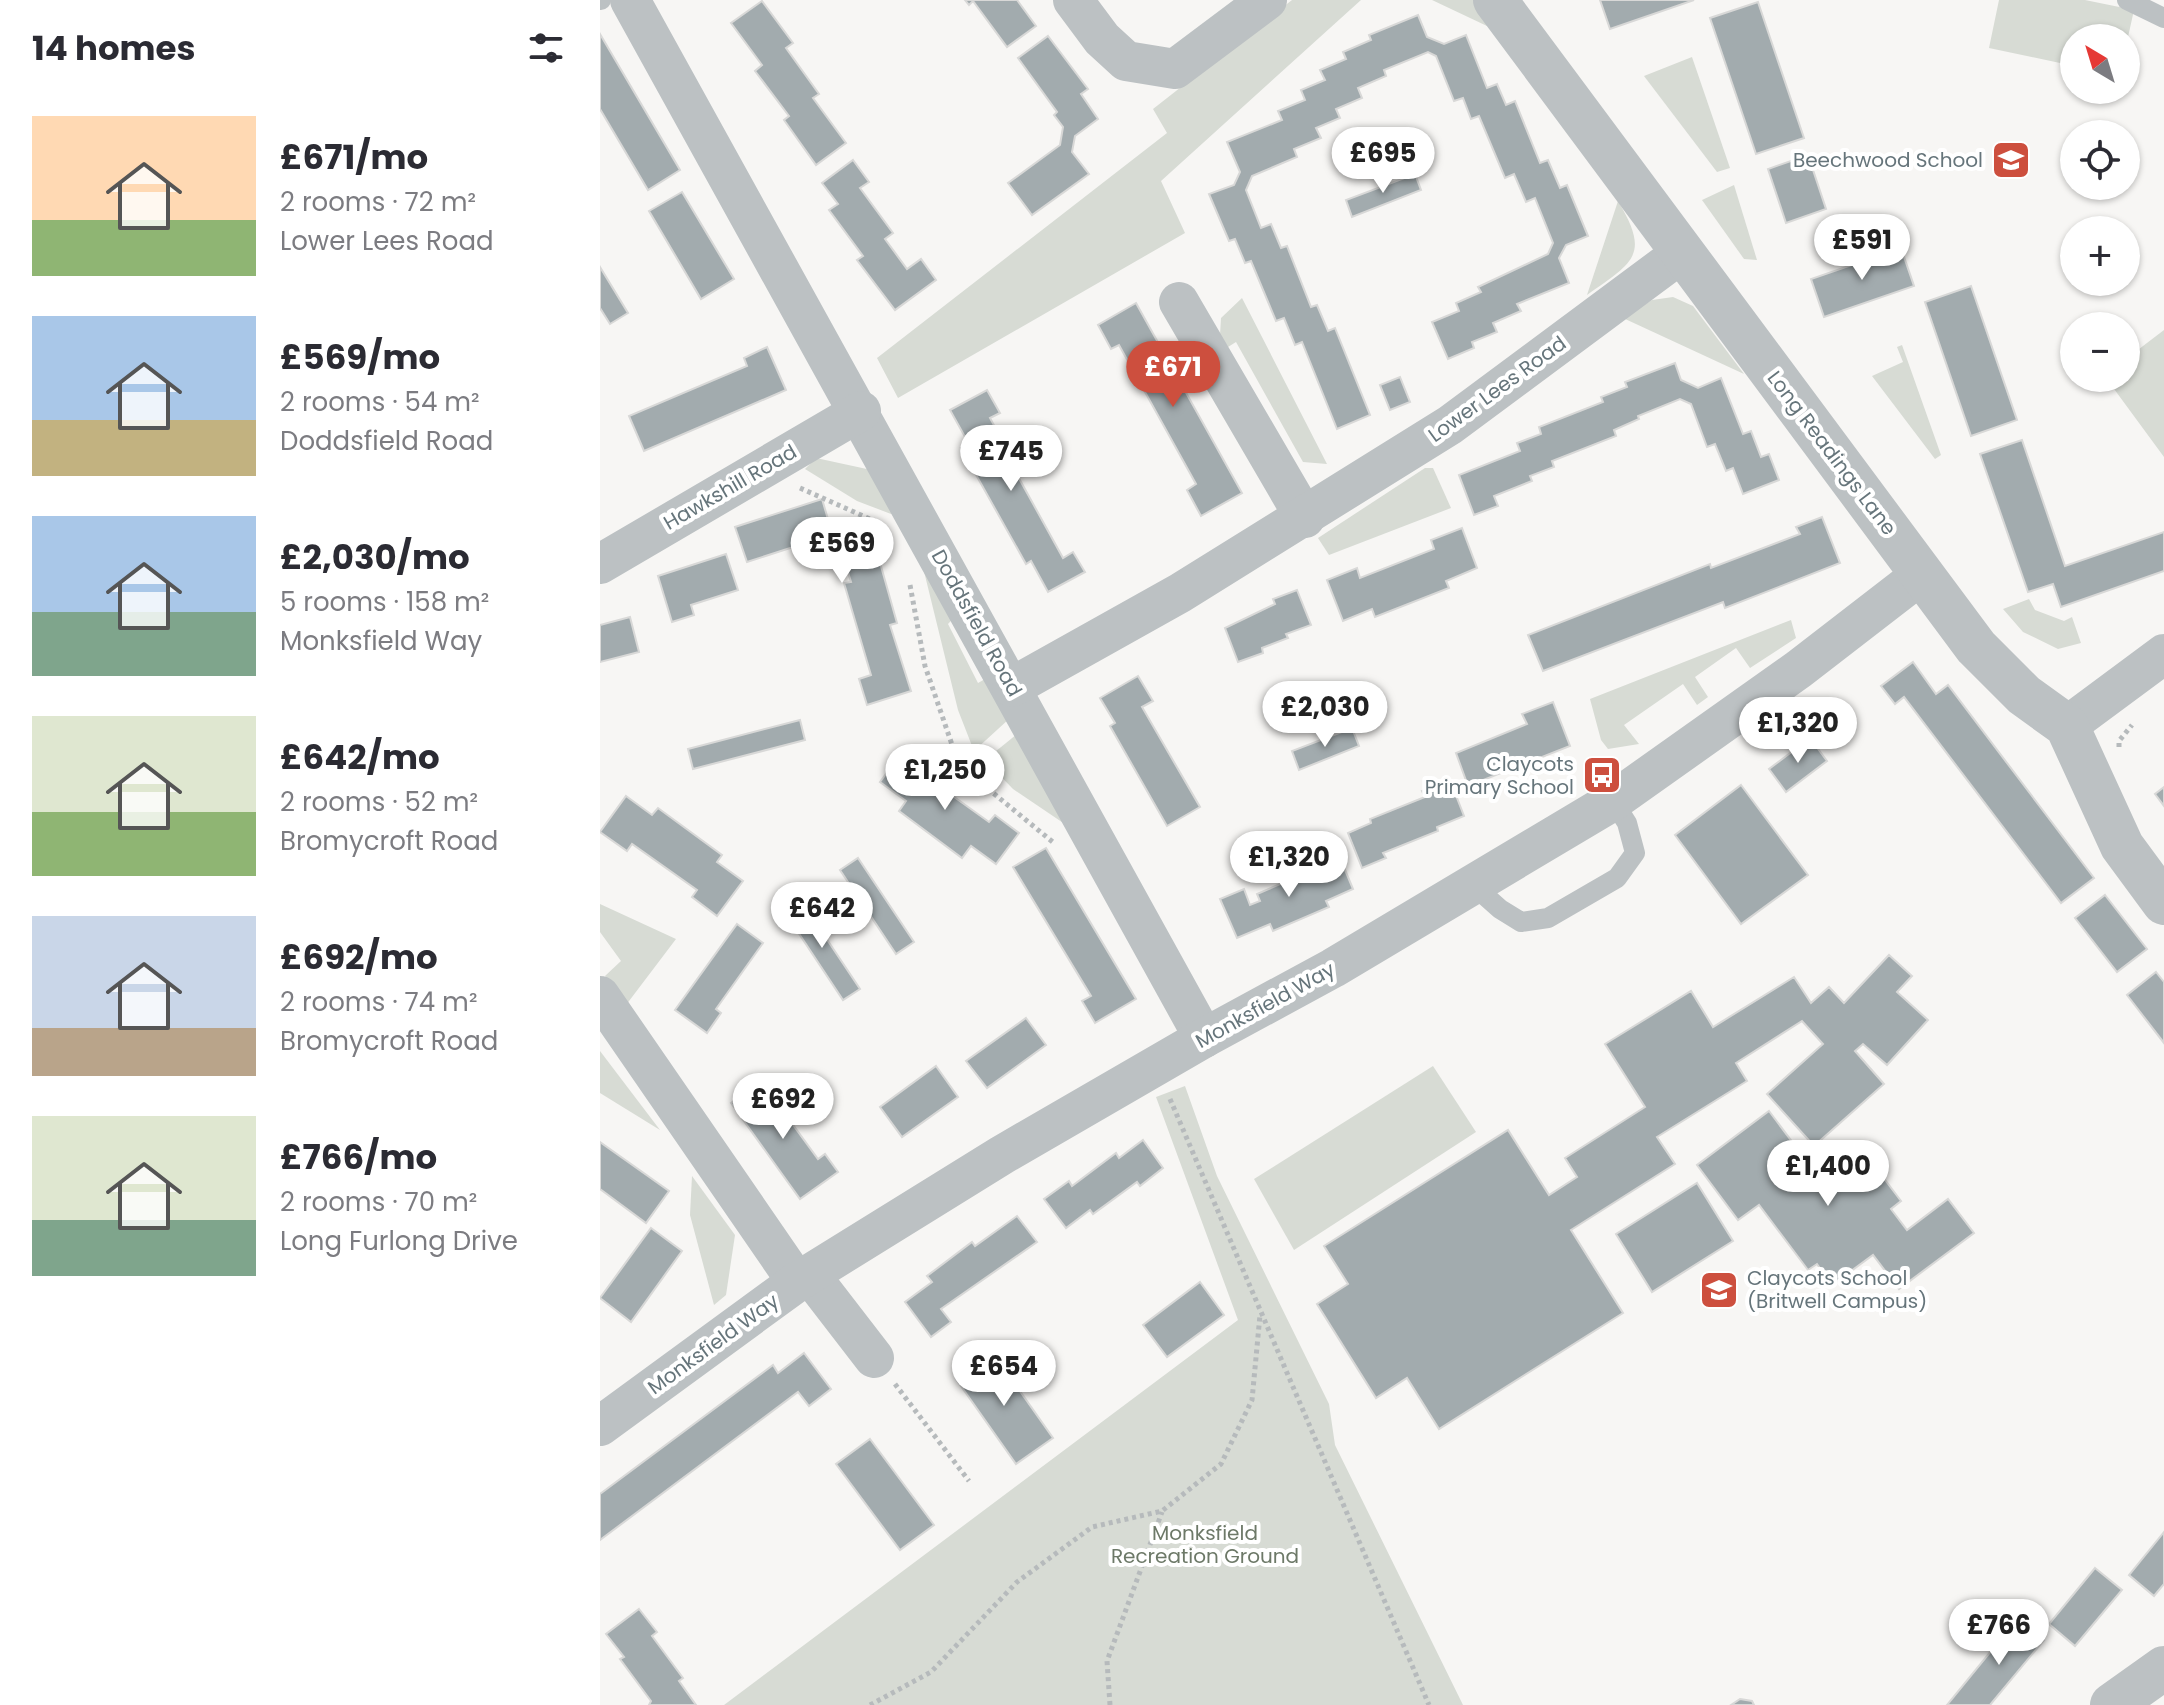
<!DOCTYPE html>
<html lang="en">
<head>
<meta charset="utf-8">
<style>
	body { margin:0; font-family:Poppins,sans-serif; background:#f7f7f7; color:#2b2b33; height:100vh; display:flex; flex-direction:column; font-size:30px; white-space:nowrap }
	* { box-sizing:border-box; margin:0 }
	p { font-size:26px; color:#7c7c81 }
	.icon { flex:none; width:44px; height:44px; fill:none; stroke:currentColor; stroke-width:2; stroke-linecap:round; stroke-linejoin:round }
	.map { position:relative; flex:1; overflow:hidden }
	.details { display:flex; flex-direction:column; background:#fff; width:600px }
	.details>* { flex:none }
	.needle { width:52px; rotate:322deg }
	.buttons { position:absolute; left:1460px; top:24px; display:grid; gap:16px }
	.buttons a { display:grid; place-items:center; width:80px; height:80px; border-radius:50%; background:#fff; box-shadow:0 2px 6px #0004; font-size:40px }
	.price { position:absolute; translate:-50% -68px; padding:0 18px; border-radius:28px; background:#fff; color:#222; font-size:26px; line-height:52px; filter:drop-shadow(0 2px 4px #0008) }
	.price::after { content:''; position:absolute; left:50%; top:48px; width:24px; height:18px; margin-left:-12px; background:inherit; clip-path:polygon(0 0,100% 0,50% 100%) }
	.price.current { background:#cd4f3e; color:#fff }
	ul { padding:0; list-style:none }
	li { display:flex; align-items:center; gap:24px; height:200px; padding:0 32px }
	li span { display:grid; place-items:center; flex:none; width:224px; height:160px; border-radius:0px; color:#555 }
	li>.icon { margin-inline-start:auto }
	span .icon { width:96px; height:96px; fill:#fffc; stroke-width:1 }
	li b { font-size:34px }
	h2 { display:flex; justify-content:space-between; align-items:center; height:96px; padding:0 32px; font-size:34px }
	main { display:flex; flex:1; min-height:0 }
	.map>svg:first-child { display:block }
	.green { fill:#d7dbd4 }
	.building { fill:#a2abae; stroke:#d8d8d7; stroke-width:2 }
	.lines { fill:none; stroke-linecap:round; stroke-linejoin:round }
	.path { stroke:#b6babc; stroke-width:5; stroke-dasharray:4 4; stroke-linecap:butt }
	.service { stroke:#bcc1c3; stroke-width:20 }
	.minor { stroke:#bcc1c3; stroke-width:40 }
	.tertiary { stroke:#bcc1c3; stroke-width:44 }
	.labels { text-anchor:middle; stroke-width:8; stroke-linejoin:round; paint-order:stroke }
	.poi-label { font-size:20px; fill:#66757b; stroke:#fff; text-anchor:end }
	.street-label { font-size:20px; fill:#66757b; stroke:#fff }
	.park-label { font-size:20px; fill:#6d7968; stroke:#fff }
</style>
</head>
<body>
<main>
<section class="details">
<h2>14 homes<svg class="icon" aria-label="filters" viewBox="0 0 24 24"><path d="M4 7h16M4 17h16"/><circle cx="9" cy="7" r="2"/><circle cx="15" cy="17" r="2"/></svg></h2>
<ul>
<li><span style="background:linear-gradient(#ffd9b3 65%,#8fb573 0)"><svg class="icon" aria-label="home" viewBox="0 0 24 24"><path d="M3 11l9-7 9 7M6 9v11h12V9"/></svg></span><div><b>£671/mo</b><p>2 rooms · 72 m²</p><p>Lower Lees Road</p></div></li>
<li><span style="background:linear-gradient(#a9c7e8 65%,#c2b280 0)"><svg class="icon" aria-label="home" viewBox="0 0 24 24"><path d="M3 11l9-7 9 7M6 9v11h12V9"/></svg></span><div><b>£569/mo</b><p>2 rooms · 54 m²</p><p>Doddsfield Road</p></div></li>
<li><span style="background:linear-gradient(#a9c7e8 60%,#7fa58c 0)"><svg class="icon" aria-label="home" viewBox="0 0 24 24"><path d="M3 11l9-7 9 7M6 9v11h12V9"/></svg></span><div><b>£2,030/mo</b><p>5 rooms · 158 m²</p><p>Monksfield Way</p></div></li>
<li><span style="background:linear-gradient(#dfe7d0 60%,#8fb573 0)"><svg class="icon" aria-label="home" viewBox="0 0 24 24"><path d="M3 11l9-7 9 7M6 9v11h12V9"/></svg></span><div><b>£642/mo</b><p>2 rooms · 52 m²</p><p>Bromycroft Road</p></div></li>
<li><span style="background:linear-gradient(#c9d6e8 70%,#b9a48a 0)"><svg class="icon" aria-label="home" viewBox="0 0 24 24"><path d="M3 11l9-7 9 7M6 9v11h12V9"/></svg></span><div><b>£692/mo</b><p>2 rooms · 74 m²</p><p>Bromycroft Road</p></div></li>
<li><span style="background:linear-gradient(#dfe7d0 65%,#7fa58c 0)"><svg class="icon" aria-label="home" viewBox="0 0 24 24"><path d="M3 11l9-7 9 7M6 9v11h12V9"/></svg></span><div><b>£766/mo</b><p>2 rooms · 70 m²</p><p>Long Furlong Drive</p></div></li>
</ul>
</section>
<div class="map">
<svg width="1564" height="1705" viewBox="0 0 1564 1705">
	<rect width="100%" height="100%" fill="#f7f6f4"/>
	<g class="green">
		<polygon points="692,0 761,0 561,181 585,233 298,398 277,358 567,133 553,109"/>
		<polygon points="832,0 877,0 890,18 887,26"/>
		<polygon points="1399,0 1485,0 1534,10 1526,46 1526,38 1474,38 1474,66 1389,48"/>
		<polygon points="1092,57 1130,168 1117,172 1044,76"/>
		<polygon points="1134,185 1157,260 1144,259 1102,200"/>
		<path d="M1018,201C1051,256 1033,262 987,295Z"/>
		<polygon points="1073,297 1093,306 1144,374 1023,318 1052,300"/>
		<polygon points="642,298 727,464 703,462 636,342 628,347 620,335 621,318"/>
		<polygon points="1564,330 1564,457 1506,378 1526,378 1526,359"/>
		<polygon points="1302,345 1341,455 1335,459 1272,376 1303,362 1297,347"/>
		<polygon points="216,458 276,471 298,510 291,514 257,501 205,469"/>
		<polygon points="825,468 833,468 851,508 729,555 718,538"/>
		<polygon points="319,551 365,606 348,624 378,683 401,670 422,707 374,751 358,710"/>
		<polygon points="1429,599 1435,610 1464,621 1472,617 1481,643 1458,649 1423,632 1403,609"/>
		<polygon points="1191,620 1196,638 1150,668 1136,648 1095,677 1108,697 1097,705 1083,684 1024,725 1039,744 1008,749 1001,740 990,699"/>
		<polygon points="428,725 481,835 413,789 385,760"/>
		<polygon points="0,904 76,939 26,1005 5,976 21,961 0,932"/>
		<polygon points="0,1051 60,1130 0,1093"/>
		<polygon points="833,1066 876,1132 694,1250 654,1179"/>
		<polygon points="585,1086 617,1176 729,1404 735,1445 863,1705 124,1705 638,1320 556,1097"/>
		<polygon points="92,1176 135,1235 126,1295 114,1305 90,1215"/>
	</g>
	<g class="building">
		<polygon points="365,0 417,0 436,26 407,47 373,1 369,5"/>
		<polygon points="1000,0 1094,0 1010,29"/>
		<polygon points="162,1 193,43 186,48 219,94 213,98 246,143 216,165 184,120 189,116 155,71 162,65 131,23"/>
		<polygon points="1158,2 1204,138 1156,154 1110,18"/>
		<polygon points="818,15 827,37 844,44 866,35 887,88 897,84 906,105 915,101 940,163 948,160 960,188 967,185 988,236 966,245 959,258 969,283 917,304 921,311 893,323 897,332 872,342 874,348 848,359 832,322 859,311 856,303 881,292 878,287 948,254 953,243 935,198 926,202 914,174 905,178 879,116 871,119 863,98 854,101 836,56 828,52 784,70 786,76 758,88 762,98 736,109 740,118 716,128 721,138 694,149 697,157 652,176 646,190 661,228 671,224 681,248 687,246 711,307 717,305 728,331 735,328 770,415 737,429 702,342 695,345 684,318 676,321 651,261 645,263 635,239 629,241 609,194 634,185 640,172 627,142 682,120 678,111 705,100 701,90 725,80 720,70 746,59 743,52 771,40 769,35"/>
		<polygon points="0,34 80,170 48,190 0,109"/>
		<polygon points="448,36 488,89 481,94 498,119 475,136 472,152 489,174 432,215 408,183 460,145 463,127 454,115 457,112 418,58"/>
		<polygon points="1208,155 1226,209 1186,223 1168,169"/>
		<polygon points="253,160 269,182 260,188 293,233 285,239 307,269 321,259 336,280 295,310 257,260 263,256 229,210 238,204 222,183"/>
		<polygon points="815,174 821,190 752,217 746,200"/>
		<polygon points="82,192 134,279 101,299 49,211"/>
		<polygon points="1301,248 1314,286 1224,317 1211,279"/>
		<polygon points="0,267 28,313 10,324 0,308"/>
		<polygon points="1371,286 1417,420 1371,436 1325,302"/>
		<polygon points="536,303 642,493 601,516 587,490 596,484 519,345 511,349 498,325"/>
		<polygon points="167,347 186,390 44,451 29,416 147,366 144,358"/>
		<polygon points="1075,363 1081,380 1098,388 1121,378 1143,434 1151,431 1161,457 1169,454 1179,480 1143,494 1133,468 1126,471 1115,444 1107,447 1091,404 1080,399 1038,416 1039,419 1014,430 1016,436 952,461 954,467 930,476 932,481 894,496 898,506 874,515 859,475 920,451 917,443 941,434 939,427 1003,402 1001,397 1027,387 1025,382"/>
		<polygon points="800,377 810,402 790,410 780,385"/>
		<polygon points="387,390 400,413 390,418 408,451 405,453 463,558 473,552 485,572 448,592 431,561 426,564 361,448 369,444 350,410"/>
		<polygon points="1422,440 1465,566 1564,532 1564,571 1461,607 1453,584 1428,592 1380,454"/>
		<polygon points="222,499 230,526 237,529 268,520 297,623 290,625 311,691 267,705 259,679 271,675 244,583 251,582 239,544 224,537 147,562 135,527"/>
		<polygon points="1222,517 1240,563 1125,608 1123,602 943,671 928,635 1110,564 1111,568 1200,534 1196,527"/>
		<polygon points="862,528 877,568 846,581 849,588 775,617 772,609 743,621 727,580 757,568 760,578 834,549 831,540"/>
		<polygon points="126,554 138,590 91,605 94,615 72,622 58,576"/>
		<polygon points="697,590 711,625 686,634 688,638 662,648 663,653 638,662 625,628 675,604 673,599"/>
		<polygon points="30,617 39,652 0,662 0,625"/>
		<polygon points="1313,662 1336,694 1348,685 1494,878 1461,903 1304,697 1295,704 1281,686"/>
		<polygon points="538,676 553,701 542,707 600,807 567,826 510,726 515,723 500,698"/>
		<polygon points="953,702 970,746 868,786 856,753 927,724 922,714"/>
		<polygon points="200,720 205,740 93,769 88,749"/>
		<polygon points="752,728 759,746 699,770 692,751"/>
		<polygon points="1210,738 1227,761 1186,792 1169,769"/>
		<polygon points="305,748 331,768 325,776 389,822 395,815 419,833 396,864 371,846 362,858 299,811 306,801 280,782"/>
		<polygon points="850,780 864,816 837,827 838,831 783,853 786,858 762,868 748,833 771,823 770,819 825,797 822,791"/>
		<polygon points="1141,785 1208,875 1141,924 1075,835"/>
		<polygon points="1564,787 1564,806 1555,794"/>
		<polygon points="26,796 52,815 58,808 122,855 117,862 143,881 117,916 92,897 97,890 32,844 27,851 0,832"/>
		<polygon points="446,848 536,999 495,1023 482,1001 491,996 413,867"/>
		<polygon points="738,853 753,889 726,901 729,907 673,931 670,924 637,938 620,899 644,889 650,905 660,901 657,894 713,870 711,864"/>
		<polygon points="258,858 314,942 296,954 240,870"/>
		<polygon points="1505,895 1547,949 1517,972 1475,918"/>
		<polygon points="200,899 260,989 243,1000 184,911"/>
		<polygon points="137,924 163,943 116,1009 121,1013 107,1033 75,1010"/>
		<polygon points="1289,955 1312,976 1297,992 1328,1020 1287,1065 1263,1044 1255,1051 1284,1084 1214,1146 1167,1094 1223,1044 1202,1021 1136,1063 1147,1081 1057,1137 1075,1164 971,1230 1023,1313 839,1429 807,1378 776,1398 717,1304 748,1284 724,1246 908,1130 949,1195 977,1177 965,1158 1045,1107 1005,1044 1091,991 1113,1027 1194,977 1211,1003 1229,987 1244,1003"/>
		<polygon points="1556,972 1564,982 1564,1043 1527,995"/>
		<polygon points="426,1018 446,1045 387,1088 366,1061"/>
		<polygon points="336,1066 358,1097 302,1137 280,1107"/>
		<polygon points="161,1081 218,1159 225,1154 238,1172 200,1199 131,1103"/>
		<polygon points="1169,1111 1211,1167 1207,1169 1223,1189 1267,1156 1301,1201 1291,1209 1307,1230 1348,1199 1374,1233 1299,1289 1273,1255 1232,1285 1217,1264 1208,1270 1159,1205 1138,1220 1097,1165"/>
		<polygon points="543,1140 563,1168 540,1186 537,1182 493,1214 490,1210 466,1228 444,1199 469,1181 472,1186 516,1153 519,1158"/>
		<polygon points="0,1142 69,1191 46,1223 0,1189"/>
		<polygon points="1097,1183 1133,1241 1052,1292 1016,1234"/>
		<polygon points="417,1216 437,1242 341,1309 351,1322 331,1337 305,1302 332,1282 327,1276 372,1242 375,1246"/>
		<polygon points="51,1228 82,1251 31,1322 0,1298"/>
		<polygon points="600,1282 624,1315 567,1357 543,1325"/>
		<polygon points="204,1353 231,1389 209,1406 198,1392 0,1540 0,1494 173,1365 178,1373"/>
		<polygon points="393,1353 453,1438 416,1464 356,1379"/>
		<polygon points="270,1439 334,1525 300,1550 236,1464"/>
		<polygon points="1564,1532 1564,1584 1554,1596 1529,1575"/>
		<polygon points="1495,1568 1522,1590 1475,1646 1449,1624"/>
		<polygon points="39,1609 57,1632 52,1636 83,1678 79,1681 96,1705 49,1705 51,1701 20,1659 24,1657 6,1634"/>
		<polygon points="1418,1618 1444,1640 1390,1705 1347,1705"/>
		<polygon points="1140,1699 1152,1701 1154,1705 1131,1705"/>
	</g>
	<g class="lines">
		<g class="path">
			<polyline points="200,488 279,523"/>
			<polyline points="310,585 325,666 359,765 454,843"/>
			<polyline points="1519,747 1519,741 1532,725"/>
			<polyline points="570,1099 829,1705"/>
			<polyline points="295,1384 369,1481"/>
			<polyline points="270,1705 331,1672 417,1582 492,1527 562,1511 621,1464 652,1400 660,1315"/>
			<polyline points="510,1705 507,1661 562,1512"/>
		</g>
		<g class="service">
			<polyline points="0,0 1,0"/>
			<polyline points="1527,0 1564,18"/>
			<polyline points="873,885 900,909 921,922 948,918 1017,878 1035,853 1027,823 1013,801"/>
		</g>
		<g class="minor">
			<polyline points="30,0 604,1038"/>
			<polyline points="473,0 502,39 526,61 575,69 667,0"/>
			<polyline points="579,302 705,518"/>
			<polyline points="0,564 261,411"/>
			<polyline points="412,687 580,593 850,425 1083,252"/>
			<polyline points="1467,726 1564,654"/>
			<polyline points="0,996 197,1282"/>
			<polyline points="210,1275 274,1358"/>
			<polyline points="0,1426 197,1282 402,1155 604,1038 733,968 1013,801 1199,669 1322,574"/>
		</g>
		<g class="tertiary">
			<polyline points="895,0 1376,647 1424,695 1467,726 1522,846 1564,903"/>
			<polyline points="1512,1705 1564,1668"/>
		</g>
	</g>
	<defs>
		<g id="school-square" transform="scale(2)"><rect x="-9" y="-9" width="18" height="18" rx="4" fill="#cd4f3e" stroke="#fff"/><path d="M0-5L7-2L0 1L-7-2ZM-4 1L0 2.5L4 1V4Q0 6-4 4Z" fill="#fff"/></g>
		<g id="bus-square" transform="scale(2)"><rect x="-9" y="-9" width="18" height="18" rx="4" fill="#cd4f3e" stroke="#fff"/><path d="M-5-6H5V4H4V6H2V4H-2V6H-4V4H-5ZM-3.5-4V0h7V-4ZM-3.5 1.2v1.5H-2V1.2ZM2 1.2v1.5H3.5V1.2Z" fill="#fff"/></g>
	</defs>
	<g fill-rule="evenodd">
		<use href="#school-square" x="1411" y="160"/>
		<use href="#bus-square" x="1002" y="775"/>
		<use href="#school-square" x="1119" y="1290"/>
	</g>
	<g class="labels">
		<g class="poi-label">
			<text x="1383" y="167">Beechwood School</text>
			<text x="974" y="771">Claycots<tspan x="974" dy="23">Primary School</tspan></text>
			<text x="1147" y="1285" text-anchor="start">Claycots School<tspan x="1147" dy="23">(Britwell Campus)</tspan></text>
		</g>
		<g class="street-label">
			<text transform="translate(897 389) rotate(-36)" y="7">Lower Lees Road</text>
			<text transform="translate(1232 453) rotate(53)" y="7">Long Readings Lane</text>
			<text transform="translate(130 487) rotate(-30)" y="7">Hawkshill Road</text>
			<text transform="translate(377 623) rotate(61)" y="7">Doddsfield Road</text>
			<text transform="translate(665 1005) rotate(-29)" y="7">Monksfield Way</text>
			<text transform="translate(113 1344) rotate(-36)" y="7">Monksfield Way</text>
		</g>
		<g class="park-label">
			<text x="605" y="1540">Monksfield<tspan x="605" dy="23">Recreation Ground</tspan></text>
		</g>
	</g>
</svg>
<div class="buttons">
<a><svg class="needle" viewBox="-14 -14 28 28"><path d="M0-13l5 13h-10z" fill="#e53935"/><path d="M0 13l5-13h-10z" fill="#7c7c81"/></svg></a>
<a><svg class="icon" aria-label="locate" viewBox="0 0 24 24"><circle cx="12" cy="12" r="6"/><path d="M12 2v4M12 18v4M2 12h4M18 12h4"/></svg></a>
<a>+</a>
<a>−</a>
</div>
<b class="price" style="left:783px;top:195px">£695</b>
<b class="price" style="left:1262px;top:282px">£591</b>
<b class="price current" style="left:573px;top:409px">£671</b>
<b class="price" style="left:411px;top:493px">£745</b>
<b class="price" style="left:242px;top:585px">£569</b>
<b class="price" style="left:725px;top:749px">£2,030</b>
<b class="price" style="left:1198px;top:765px">£1,320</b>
<b class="price" style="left:345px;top:812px">£1,250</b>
<b class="price" style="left:689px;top:899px">£1,320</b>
<b class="price" style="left:222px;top:950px">£642</b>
<b class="price" style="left:183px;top:1141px">£692</b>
<b class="price" style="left:1228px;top:1208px">£1,400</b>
<b class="price" style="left:404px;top:1408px">£654</b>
<b class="price" style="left:1399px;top:1667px">£766</b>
</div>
</main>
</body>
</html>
